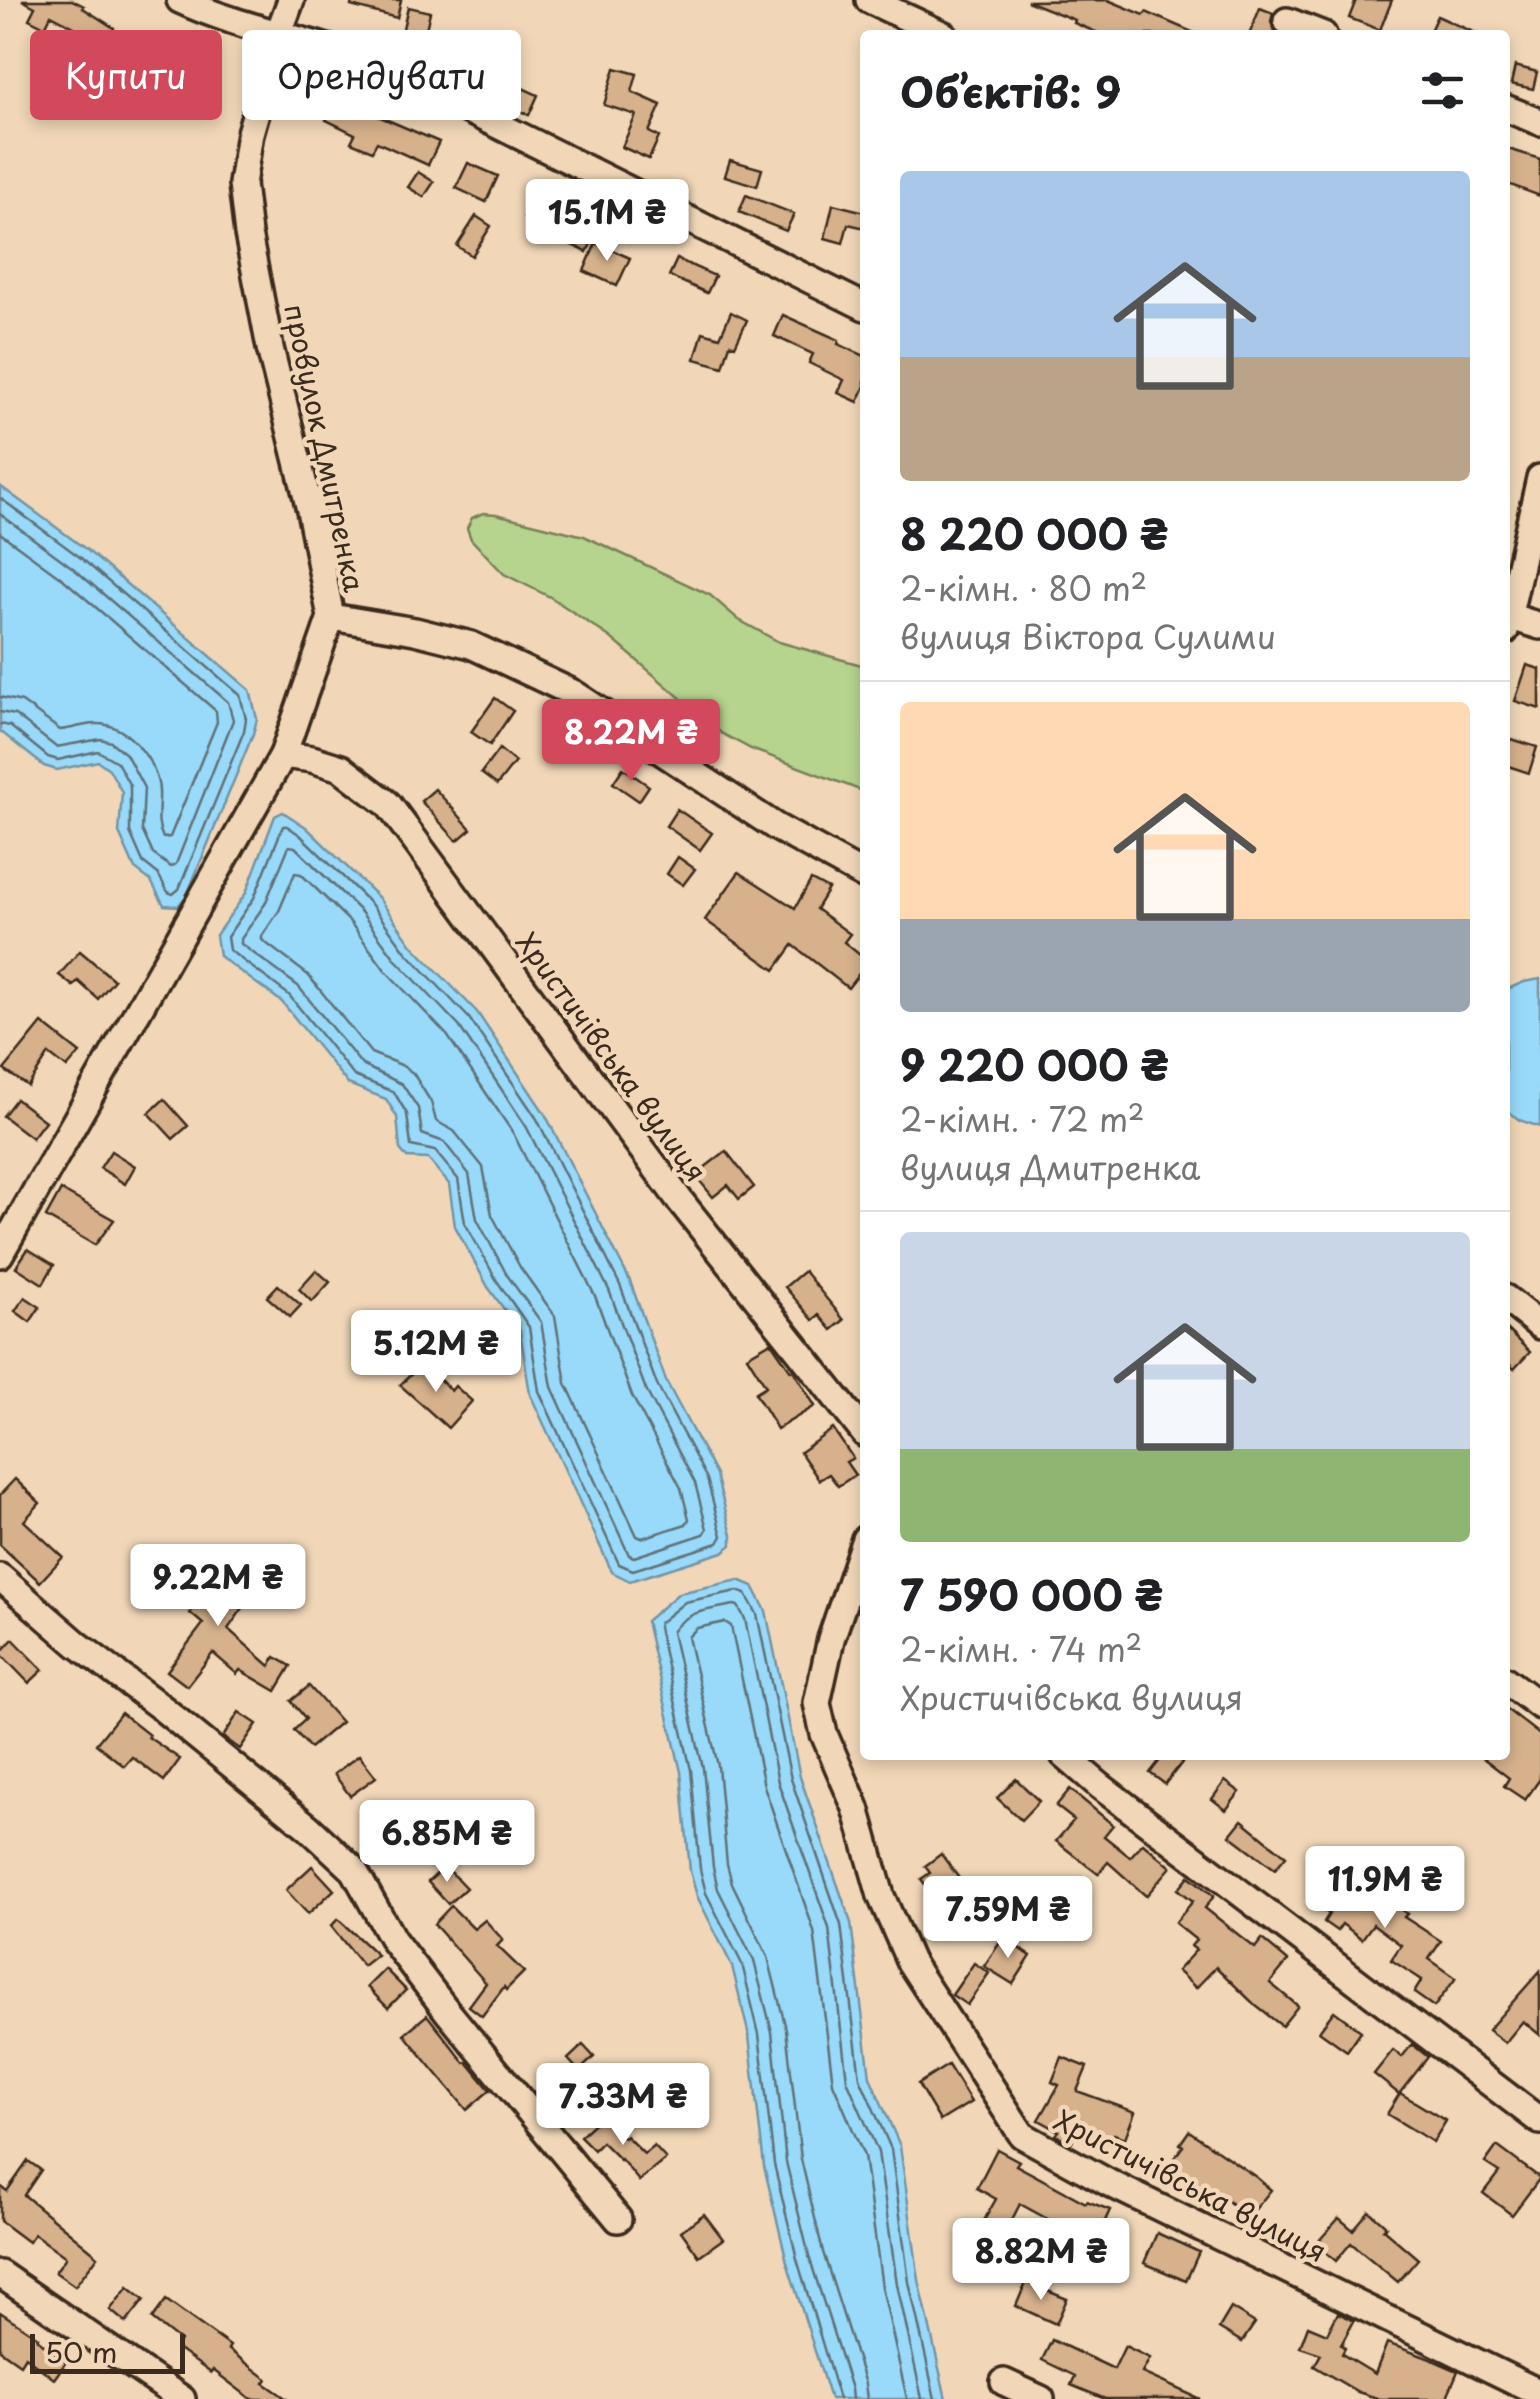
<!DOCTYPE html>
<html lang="uk">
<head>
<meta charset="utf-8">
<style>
	body { margin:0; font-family:"Playpen Sans",sans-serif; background:#f6f6f6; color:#202124; height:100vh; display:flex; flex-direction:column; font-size:38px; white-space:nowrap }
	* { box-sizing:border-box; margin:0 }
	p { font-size:32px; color:#757577 }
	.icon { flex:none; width:55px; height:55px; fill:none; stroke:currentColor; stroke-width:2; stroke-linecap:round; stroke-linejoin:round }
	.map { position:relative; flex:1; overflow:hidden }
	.sheet { position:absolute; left:860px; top:30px; width:650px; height:1730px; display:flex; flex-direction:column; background:#fff; border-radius:10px; box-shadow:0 5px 15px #0003 }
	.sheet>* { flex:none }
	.top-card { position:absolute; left:30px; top:30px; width:680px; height:90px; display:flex; gap:20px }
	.scale { position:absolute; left:30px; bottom:25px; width:155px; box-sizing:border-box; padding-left:10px; border:5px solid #3b2a1e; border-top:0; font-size:28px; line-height:35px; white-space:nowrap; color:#3b2a1e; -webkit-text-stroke:8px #f1d7b8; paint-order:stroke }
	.price { position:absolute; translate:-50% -85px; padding:0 22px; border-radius:10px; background:#fff; color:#222; font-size:32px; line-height:65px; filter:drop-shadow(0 2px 5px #0008) }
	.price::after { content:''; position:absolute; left:50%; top:60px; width:30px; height:22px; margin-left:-15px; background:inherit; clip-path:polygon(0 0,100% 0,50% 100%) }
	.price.active { background:#d1495b; color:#fff }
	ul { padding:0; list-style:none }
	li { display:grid; align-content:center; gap:20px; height:530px; padding:0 40px }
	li+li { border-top:2px solid #e0e0e0 }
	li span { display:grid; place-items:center; height:310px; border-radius:10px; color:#555 }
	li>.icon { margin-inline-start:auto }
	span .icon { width:180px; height:180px; fill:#fffc; stroke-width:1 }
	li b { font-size:42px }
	h2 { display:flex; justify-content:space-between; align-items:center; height:120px; padding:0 40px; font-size:42px }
	.tag { padding:0 35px; border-radius:10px; background:#fff; box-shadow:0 5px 15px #0003; font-size:35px; line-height:90px }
	.tag.active { background:#d1495b; color:#fff }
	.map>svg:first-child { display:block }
	.green { fill:#b6d48d; stroke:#787f56; stroke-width:2.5 }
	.water { fill:#99dafb; stroke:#7394a3; stroke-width:2.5 }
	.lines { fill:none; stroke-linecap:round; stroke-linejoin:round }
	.shore { stroke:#617076; stroke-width:2.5 }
	.building { fill:#d6b18c; stroke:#3b2a1e; stroke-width:2.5 }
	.minor-casing { stroke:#3b2a1e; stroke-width:32 }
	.minor { stroke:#f1d7b8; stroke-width:25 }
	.labels { text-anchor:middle; stroke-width:9; stroke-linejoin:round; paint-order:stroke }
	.street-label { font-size:28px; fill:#3b2a1e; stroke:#f1d7b8 }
</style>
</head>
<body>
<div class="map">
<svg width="1540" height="2399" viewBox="0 0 1540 2399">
	<rect width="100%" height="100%" fill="#f1d7b8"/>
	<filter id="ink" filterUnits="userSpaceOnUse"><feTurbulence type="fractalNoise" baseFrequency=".01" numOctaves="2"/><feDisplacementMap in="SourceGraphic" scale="20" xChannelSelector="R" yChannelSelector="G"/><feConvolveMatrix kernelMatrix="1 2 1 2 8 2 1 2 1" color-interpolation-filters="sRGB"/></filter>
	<g filter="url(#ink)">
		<polygon class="green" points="483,513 496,514 584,536 710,595 739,620 779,642 865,666 865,792 751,749 721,733 611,638 552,598 504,574 471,539 467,528 472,518"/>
		<g class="water">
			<polygon points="0,486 87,550 250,690 257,719 253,734 187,895 178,906 164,905 151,881 135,869 119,833 122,792 109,769 98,761 57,770 44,766 0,731"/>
			<polygon points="283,812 306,827 378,897 413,946 477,1012 545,1114 630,1281 666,1381 716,1475 732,1535 732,1545 723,1552 630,1581 612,1572 530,1394 520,1331 488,1287 455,1226 449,1184 428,1159 407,1158 400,1149 397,1117 386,1099 348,1084 282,1002 219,956 216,935 246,893 275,816"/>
			<polygon points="1540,979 1540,1127 1519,1120 1505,1108 1505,990 1524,982"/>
			<polygon points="739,1580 753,1586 766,1611 800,1777 851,1923 870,2077 900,2146 919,2280 946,2399 830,2399 787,2262 764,2166 749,2036 732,1966 697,1896 690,1871 681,1772 646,1621 679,1593"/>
		</g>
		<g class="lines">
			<g class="shore">
				<polyline points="0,498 81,558 240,695 246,719 244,731 179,889 173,894 168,892 158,874 143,862 130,832 130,786 117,762 98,751 58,760 48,757 10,726 0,724"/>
				<polyline points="0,514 73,568 228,702 233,720 176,864 171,867 153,854 142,830 144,788 126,754 111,742 101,739 56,747 15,715 0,712"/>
				<path d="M0,533L63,579L216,711L217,722L170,837L163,838C155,822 160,808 159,791C158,764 129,725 99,724C86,723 73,729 60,730L22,702L0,697"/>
				<polygon points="283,826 287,826 300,835 371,904 406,952 469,1018 537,1119 620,1285 657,1385 707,1479 722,1536 718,1543 633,1570 619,1564 539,1391 529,1327 497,1281 465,1223 458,1179 435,1151 411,1146 407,1114 394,1092 354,1076 289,995 229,950 227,937 254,898"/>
				<polygon points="289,846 295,847 361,912 396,960 459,1026 526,1126 609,1290 646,1390 695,1483 707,1529 704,1534 634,1557 629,1555 552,1387 541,1322 507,1275 477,1219 469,1174 444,1142 422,1134 418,1108 402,1084 362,1065 298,986 241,944 241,939 265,904"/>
				<polygon points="295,873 301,874 350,922 385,970 447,1035 513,1133 595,1296 632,1396 681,1488 689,1519 686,1524 642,1538 637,1536 566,1383 555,1316 520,1267 492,1215 483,1167 454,1131 436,1121 431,1102 413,1073 401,1065 371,1053 308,975 262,940 262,936 279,911"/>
				<polyline points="839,2399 797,2259 774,2164 759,2034 742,1964 706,1893 700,1869 691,1770 658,1627 659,1623 685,1602 737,1591 746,1594 757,1614 791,1779 841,1925 860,2078 891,2149 909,2282 935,2399"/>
				<path d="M852,2399L851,2389L809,2256L786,2162L772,2032L754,1961L718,1889L713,1867L703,1768L672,1632C687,1610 709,1610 734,1605L738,1606L745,1619L778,1782L829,1928L847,2080L878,2152L897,2284L922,2399"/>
				<polyline points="867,2399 865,2384 823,2252 801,2159 786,2029 768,1957 732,1883 727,1864 718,1766 688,1637 697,1628 725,1622 731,1626 764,1786 814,1931 833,2083 864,2156 882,2287 907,2399"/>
			</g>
		</g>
		<g class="building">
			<polygon points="22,0 72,0 84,6 83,8 114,28 113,30 154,55 136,81 72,43 78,29 51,15 45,27 29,19 35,7"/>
			<polygon points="352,0 401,0 397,18 351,6"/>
			<polygon points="1108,0 1144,15 1146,12 1199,35 1103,35 1074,23 1075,20 1027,1"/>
			<polygon points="1356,0 1392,0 1380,30 1349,18"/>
			<polygon points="408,7 430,12 422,47 400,41"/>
			<polygon points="1260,8 1273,13 1271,22 1275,32 1274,35 1249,35"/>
			<polygon points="1437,16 1480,35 1428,35"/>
			<polygon points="489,43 520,51 511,85 449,68 456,47 486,58"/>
			<polygon points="1515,66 1537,72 1533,89 1511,84"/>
			<polygon points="615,68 637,74 632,92 661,105 649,132 659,137 649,159 622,147 636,115 604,105"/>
			<polygon points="185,70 202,81 196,92 206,96 199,113 169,100 163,116 145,110 154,81 173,87 171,94"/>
			<polygon points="516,85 538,95 529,115 507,105"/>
			<polygon points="336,98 439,142 428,165 377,142 372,151 351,142 355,134 326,120"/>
			<polygon points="1505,148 1540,159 1540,196 1505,183"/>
			<polygon points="730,160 762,169 757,186 725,176"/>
			<polygon points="468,163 498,176 486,202 456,188"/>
			<polygon points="418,172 434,182 424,197 408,187"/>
			<polygon points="537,189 558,199 551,213 596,233 587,252 561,240 563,236 524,218"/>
			<polygon points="746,195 794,214 786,231 739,212"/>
			<polygon points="833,204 865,212 865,228 848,224 843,243 825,238"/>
			<polygon points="476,216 491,226 472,256 457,246"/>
			<polygon points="596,243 630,258 617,286 584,271"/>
			<polygon points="677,259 715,276 707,293 669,276"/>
			<polygon points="731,312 747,320 735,346 730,344 723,367 695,359 703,332 720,337"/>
			<polygon points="783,315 839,340 838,344 865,356 865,386 858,402 838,393 844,380 809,363 813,354 774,336"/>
			<polygon points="1527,665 1540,669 1540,709 1515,701"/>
			<polygon points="495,698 513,711 490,745 471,732"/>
			<polygon points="1505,737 1537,747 1529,773 1505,765"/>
			<polygon points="499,749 515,762 497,785 481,773"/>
			<polygon points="623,768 649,786 639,801 613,783"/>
			<polygon points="435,789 471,829 457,841 421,801"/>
			<polygon points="677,809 712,833 700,850 666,826"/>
			<polygon points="678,857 695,869 683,885 667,874"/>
			<polygon points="739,872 795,908 811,880 828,889 816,909 850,934 844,942 865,959 865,966 848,988 793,945 775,970 705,920"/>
			<polygon points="80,951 114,980 98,999 78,981 73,986 59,975"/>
			<polygon points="42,1023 80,1053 67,1068 49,1054 28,1086 4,1070"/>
			<polygon points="16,1099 45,1121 32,1138 3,1116"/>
			<polygon points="164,1099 188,1126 173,1139 149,1113"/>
			<polygon points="111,1151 135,1166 125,1184 100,1168"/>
			<polygon points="726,1151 754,1187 739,1199 728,1185 713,1197 695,1175"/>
			<polygon points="61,1190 114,1220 95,1245 46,1217"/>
			<polygon points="28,1249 54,1265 43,1284 16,1267"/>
			<polygon points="316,1270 330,1282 312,1302 299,1289"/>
			<polygon points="804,1271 844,1320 832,1330 819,1315 813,1320 785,1287"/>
			<polygon points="278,1285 301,1305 290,1317 267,1297"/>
			<polygon points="25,1297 40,1307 30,1322 15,1311"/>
			<polygon points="1505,1328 1530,1352 1514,1369 1505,1360"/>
			<polygon points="771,1342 791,1371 793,1370 815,1406 777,1429 755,1393 766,1386 747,1356"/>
			<polygon points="423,1363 451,1391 455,1386 472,1401 448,1428 400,1385"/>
			<polygon points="833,1429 853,1458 846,1462 855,1475 838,1486 829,1474 819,1480 800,1452"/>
			<polygon points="15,1479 40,1503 24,1521 63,1557 40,1582 0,1545 0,1495"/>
			<polygon points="193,1548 220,1567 211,1580 245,1605 228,1629 270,1666 275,1657 291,1666 276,1691 240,1670 237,1674 213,1653 187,1686 167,1671 203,1624 190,1613 201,1598 172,1577"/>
			<polygon points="13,1639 43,1670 29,1683 0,1653"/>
			<polygon points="309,1686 341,1722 310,1748 294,1730 306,1719 291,1701"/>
			<polygon points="1505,1708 1540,1735 1540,1779 1525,1800 1504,1786 1509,1778 1479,1755 1505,1755"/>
			<polygon points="239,1712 257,1724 240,1749 223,1737"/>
			<polygon points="121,1713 149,1735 148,1737 180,1759 164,1781 132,1757 124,1766 96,1744"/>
			<polygon points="359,1755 376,1777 350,1796 334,1774"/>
			<polygon points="1164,1755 1188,1755 1165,1784 1150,1773"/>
			<polygon points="1016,1779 1039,1801 1021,1820 997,1798"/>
			<polygon points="1225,1781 1240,1792 1226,1810 1212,1799"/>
			<polygon points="1070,1789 1113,1825 1104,1836 1130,1857 1143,1843 1171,1867 1146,1896 1108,1862 1098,1874 1056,1841 1074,1820 1056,1806"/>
			<polygon points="1242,1820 1286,1856 1275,1869 1230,1835"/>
			<polygon points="418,1824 430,1840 400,1861 389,1845"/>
			<polygon points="941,1854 964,1885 939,1903 921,1879 930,1873 925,1866"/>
			<polygon points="312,1866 334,1890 308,1914 286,1890"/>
			<polygon points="445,1866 466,1888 448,1904 428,1882"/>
			<polygon points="1331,1870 1369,1897 1375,1890 1407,1914 1404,1917 1441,1941 1429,1959 1456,1978 1434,2007 1414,1993 1422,1980 1391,1960 1401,1945 1373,1924 1362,1939 1342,1924 1337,1931 1324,1922 1329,1914 1309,1900"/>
			<polygon points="1189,1876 1214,1896 1205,1908 1255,1948 1262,1939 1288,1961 1270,1983 1298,2006 1282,2026 1256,2006 1216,1967 1196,1988 1177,1971 1196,1950 1191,1946 1196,1940 1175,1923 1193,1901 1178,1889"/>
			<polygon points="451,1906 474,1929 485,1920 503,1940 497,1946 524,1972 506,1990 504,1987 482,2016 469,2006 486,1983 434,1924"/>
			<polygon points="338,1919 377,1955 363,1966 331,1926"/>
			<polygon points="1003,1938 1031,1956 1013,1984 984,1966"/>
			<polygon points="974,1963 989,1973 967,2005 952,1995"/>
			<polygon points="385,1969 406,1990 388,2008 367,1987"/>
			<polygon points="1540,1971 1540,2035 1523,2021 1505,2043 1488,2030"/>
			<polygon points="1334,2011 1361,2031 1347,2051 1319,2031"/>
			<polygon points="427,2015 465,2063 467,2062 490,2090 467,2110 404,2034"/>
			<polygon points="1412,2044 1428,2057 1399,2094 1374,2074 1393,2050 1402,2057"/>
			<polygon points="583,2045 594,2057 579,2071 568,2059"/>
			<polygon points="1062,2057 1087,2067 1077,2091 1135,2112 1125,2138 1114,2134 1109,2146 1076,2134 1071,2143 1056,2135 1059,2131 1039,2120 1059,2085 1052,2082"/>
			<polygon points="948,2065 971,2102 940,2121 918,2084"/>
			<polygon points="572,2076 584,2089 564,2106 552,2093"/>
			<polygon points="1400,2093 1446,2121 1433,2142 1387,2114"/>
			<polygon points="603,2115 624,2138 626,2136 644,2154 654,2146 666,2159 639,2181 621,2159 620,2160 602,2142 594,2150 580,2136"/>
			<polygon points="1189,2131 1256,2177 1271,2190 1248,2218 1221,2195 1215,2203 1166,2169 1183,2146 1180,2144"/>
			<polygon points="1497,2146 1540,2178 1512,2215 1483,2193 1499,2172 1485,2163"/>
			<polygon points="997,2149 1019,2161 1016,2165 1086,2203 1087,2201 1110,2210 1088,2258 1066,2248 1073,2233 1020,2204 1003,2237 981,2226 996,2199 977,2188"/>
			<polygon points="28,2161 41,2170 24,2195 98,2256 75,2286 55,2272 66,2257 34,2234 28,2242 0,2221 0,2186 7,2191"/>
			<polygon points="1369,2211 1386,2226 1383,2229 1418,2259 1398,2282 1351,2243 1336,2261 1316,2244 1339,2218 1353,2230"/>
			<polygon points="704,2214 723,2239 699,2256 681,2231"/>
			<polygon points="1157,2233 1199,2252 1186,2281 1144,2263"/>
			<polygon points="1026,2282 1067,2299 1056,2324 1016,2306"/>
			<polygon points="128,2287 144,2300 126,2323 110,2310"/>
			<polygon points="166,2300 230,2346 228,2349 267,2379 264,2383 287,2399 251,2399 213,2370 211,2373 176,2348 180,2341 152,2319"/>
			<polygon points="1231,2308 1255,2323 1242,2342 1219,2328"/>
			<polygon points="0,2312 38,2337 37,2339 66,2362 54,2379 25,2356 20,2364 0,2350"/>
			<polygon points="1338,2313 1354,2321 1341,2345 1345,2348 1342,2354 1375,2374 1387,2343 1428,2358 1458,2371 1446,2399 1380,2399 1358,2392 1314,2366 1321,2354 1300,2347 1308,2326 1327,2334"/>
			<polygon points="1052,2340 1114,2369 1125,2346 1150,2358 1142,2373 1200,2399 1105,2399 1071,2385 1075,2376 1042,2360"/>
		</g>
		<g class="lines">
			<g class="minor-casing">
				<g id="minor">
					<path d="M180,0C246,31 319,40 385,69L865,307"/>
					<polyline points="869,0 944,35"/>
					<polyline points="1287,21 1323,35"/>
					<polyline points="1505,108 1540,122"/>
					<polyline points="1505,615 1540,626"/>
					<polyline points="331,617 415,631 471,645 573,693 776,827 865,876"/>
					<polyline points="1505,631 1540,478"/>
					<polyline points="283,755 312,759 341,768 388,804 681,1202 865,1434"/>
					<polyline points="0,1254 283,755 331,617 310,510 270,348 248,234 242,184 250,133 278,35 291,0"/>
					<polyline points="1505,1298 1540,1326"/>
					<polyline points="865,1539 831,1639 817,1703 824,1734 856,1808 881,1896 910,1962 1022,2135 1109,2183 1540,2393"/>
					<polyline points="0,1577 77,1644 162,1708 308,1827 354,1870 393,1940 447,2011 618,2219"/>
					<polyline points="1505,1680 1540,1706"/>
					<polyline points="1064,1755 1100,1786 1540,2121"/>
					<polyline points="0,2274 182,2399"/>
					<polyline points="1004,2382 1041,2399"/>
				</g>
			</g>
			<use href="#minor" class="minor"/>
		</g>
	</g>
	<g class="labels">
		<g class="street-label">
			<text transform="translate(324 448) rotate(78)" y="10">провулок Дмитренка</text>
			<text transform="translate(611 1057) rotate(54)" y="10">Христичівська вулиця</text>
			<text transform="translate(1190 2186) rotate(27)" y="10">Христичівська вулиця</text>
		</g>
	</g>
</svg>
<div class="scale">50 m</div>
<b class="price" style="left:607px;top:264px">15.1M ₴</b>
<b class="price active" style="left:631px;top:784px">8.22M ₴</b>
<b class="price" style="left:436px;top:1395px">5.12M ₴</b>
<b class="price" style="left:218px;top:1629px">9.22M ₴</b>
<b class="price" style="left:447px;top:1885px">6.85M ₴</b>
<b class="price" style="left:1385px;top:1931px">11.9M ₴</b>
<b class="price" style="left:1008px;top:1961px">7.59M ₴</b>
<b class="price" style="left:623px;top:2148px">7.33M ₴</b>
<b class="price" style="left:1041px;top:2303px">8.82M ₴</b>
<div class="top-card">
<a class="tag active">Купити</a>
<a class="tag">Орендувати</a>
</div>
<section class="sheet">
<h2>Об’єктів: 9<svg class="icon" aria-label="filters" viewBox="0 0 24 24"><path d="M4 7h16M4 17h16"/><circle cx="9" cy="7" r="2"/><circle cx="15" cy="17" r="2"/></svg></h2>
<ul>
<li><span style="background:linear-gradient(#a9c7e8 60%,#b9a48a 0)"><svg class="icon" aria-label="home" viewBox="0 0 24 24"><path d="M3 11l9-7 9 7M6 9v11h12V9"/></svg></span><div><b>8 220 000 ₴</b><p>2-кімн. · 80 m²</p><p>вулиця Віктора Сулими</p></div></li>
<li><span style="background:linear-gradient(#ffd9b3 70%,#9aa5b1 0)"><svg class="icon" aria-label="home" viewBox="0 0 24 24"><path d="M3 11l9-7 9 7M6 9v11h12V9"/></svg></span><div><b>9 220 000 ₴</b><p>2-кімн. · 72 m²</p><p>вулиця Дмитренка</p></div></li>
<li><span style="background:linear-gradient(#c9d6e8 70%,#8fb573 0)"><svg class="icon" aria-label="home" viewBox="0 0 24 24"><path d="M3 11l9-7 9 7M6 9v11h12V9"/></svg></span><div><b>7 590 000 ₴</b><p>2-кімн. · 74 m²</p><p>Христичівська вулиця</p></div></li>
</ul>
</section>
</div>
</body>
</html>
